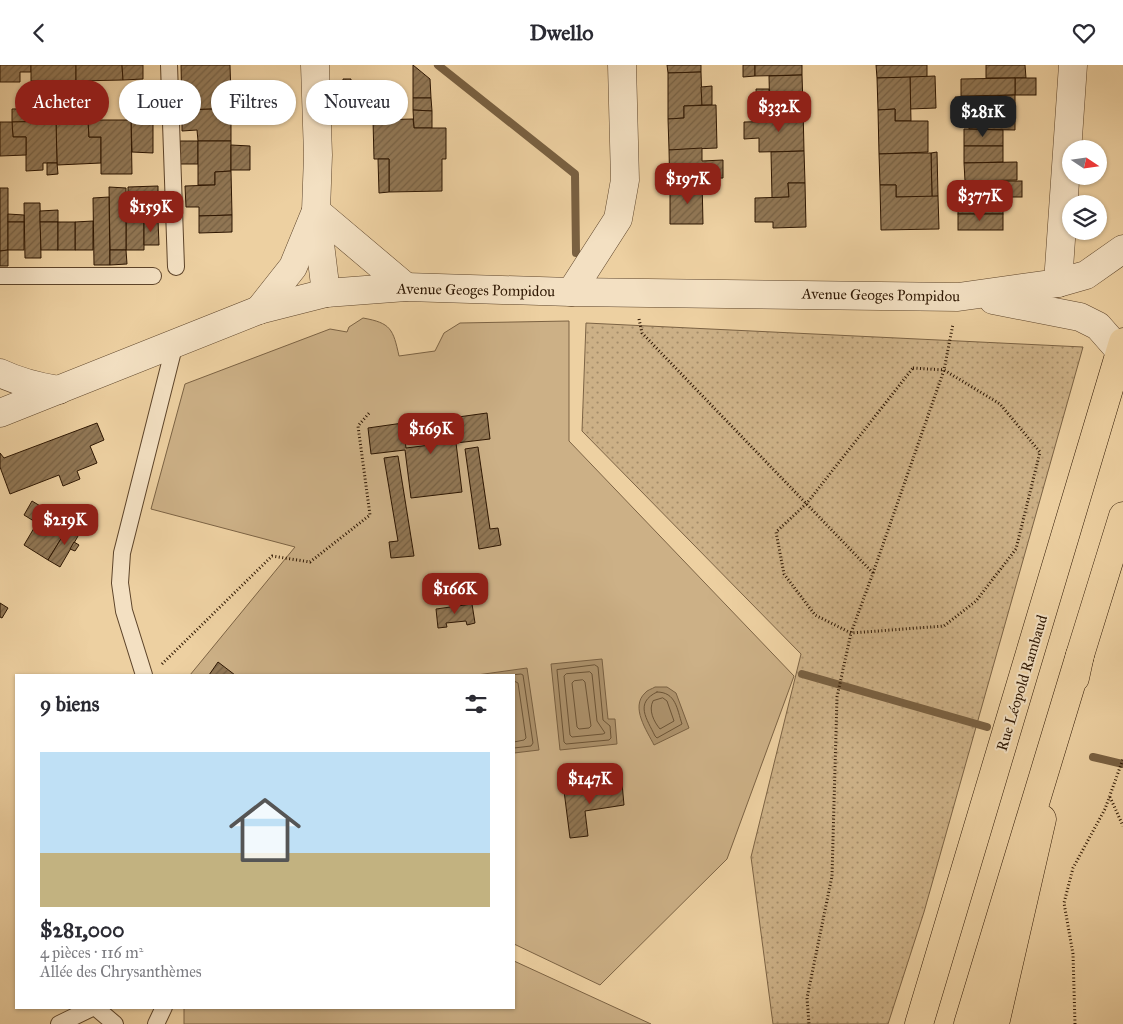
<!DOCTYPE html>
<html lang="fr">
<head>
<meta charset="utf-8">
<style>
	body { margin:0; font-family:"IM FELL Great Primer",serif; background:#f7f7f7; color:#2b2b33; height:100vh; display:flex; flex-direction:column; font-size:19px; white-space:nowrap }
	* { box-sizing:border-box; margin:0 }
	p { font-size:16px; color:#7c7c81 }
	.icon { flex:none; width:28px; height:28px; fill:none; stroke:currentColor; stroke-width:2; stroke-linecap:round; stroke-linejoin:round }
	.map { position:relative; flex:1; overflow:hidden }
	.panel { position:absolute; left:15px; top:609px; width:500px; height:335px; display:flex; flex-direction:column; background:#fff; border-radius:0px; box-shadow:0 1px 4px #0004 }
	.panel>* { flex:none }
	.banner { position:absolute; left:15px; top:15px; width:500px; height:45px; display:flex; gap:10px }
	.needle { width:32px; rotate:103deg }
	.controls { position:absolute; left:1062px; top:75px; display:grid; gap:10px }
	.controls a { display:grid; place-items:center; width:45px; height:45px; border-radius:50%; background:#fff; box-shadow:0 1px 4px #0004; font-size:25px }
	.price { position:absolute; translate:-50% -42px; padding:0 11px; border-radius:10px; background:#8f2418; color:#fff; font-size:16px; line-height:32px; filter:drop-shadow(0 1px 2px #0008) }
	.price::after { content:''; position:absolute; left:50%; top:30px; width:15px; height:11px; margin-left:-8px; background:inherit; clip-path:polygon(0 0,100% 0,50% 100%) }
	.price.selected { background:#222; color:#fff }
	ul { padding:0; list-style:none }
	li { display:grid; align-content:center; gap:10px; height:265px; padding:0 25px }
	li span { display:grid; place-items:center; height:155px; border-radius:0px; color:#555 }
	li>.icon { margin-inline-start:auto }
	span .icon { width:90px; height:90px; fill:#fffc; stroke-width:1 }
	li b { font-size:21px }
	h2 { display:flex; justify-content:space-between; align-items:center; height:60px; padding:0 25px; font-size:21px }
	.pill { padding:0 18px; border-radius:22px; background:#fff; box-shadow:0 1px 4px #0004; font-size:18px; line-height:45px }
	.pill.selected { background:#8f2418; color:#fff }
	header { display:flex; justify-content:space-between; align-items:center; height:65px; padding:0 25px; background:#fff; font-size:22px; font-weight:700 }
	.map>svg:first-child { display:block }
	.park { fill:url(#park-dots); stroke:#7c6344 }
	.garden { fill:#ccb086; stroke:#7c6344 }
	.water { fill:#ac916b; stroke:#796041 }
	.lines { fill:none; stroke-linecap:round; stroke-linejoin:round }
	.shore { stroke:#6c5436; stroke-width:1 }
	.stream { stroke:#796041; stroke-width:8 }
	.building { fill:url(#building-hatch); stroke:#2d1602 }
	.service-casing { stroke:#5d442a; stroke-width:18 }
	.minor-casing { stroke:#5d442a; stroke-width:29 }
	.primary-casing { stroke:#2d1602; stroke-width:29 }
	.trunk-casing { stroke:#2d1602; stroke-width:29 }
	.path { stroke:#2d1602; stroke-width:3; stroke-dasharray:1 2.5; stroke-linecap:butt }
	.service { stroke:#f3e0c2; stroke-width:16 }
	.minor { stroke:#f3e0c2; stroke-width:28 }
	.primary { stroke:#edd0a1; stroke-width:28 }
	.trunk { stroke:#edd0a1; stroke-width:28 }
	.labels { text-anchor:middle; stroke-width:4; stroke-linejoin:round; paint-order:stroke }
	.street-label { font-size:15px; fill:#2d1602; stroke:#f3e0c2 }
</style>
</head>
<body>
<header><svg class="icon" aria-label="back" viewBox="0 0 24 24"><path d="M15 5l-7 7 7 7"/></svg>Dwello<svg class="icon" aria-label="heart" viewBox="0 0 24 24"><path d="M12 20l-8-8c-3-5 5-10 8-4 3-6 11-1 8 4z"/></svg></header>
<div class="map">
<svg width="1123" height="959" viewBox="0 0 1123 959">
	<defs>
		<pattern id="park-dots" width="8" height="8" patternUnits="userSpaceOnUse" patternTransform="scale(1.25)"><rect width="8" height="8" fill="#ccb086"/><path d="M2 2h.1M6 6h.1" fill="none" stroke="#a68e6b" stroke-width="1.8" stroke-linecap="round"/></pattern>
		<pattern id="building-hatch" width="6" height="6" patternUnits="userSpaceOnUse" patternTransform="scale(1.25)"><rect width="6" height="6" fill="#917755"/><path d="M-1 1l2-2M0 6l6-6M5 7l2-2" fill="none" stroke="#776144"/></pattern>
	</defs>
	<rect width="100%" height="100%" fill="#edd0a1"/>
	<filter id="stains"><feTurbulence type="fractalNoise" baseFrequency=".004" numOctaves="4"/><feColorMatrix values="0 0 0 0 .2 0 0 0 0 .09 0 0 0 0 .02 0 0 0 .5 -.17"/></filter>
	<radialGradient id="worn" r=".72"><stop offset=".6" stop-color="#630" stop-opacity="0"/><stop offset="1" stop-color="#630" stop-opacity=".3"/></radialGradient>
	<polygon class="park" points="586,258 1083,282 924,847 888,959 773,959 751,792 801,589 582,366"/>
	<g class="garden">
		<path d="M363,253C391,258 393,264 399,291L435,286L444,268L460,258L569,256V376L794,611L727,794L600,920L514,879V610H190L295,482L151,444L185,319L330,264L347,267L349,262Z"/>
		<polygon points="514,896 651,959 184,959 184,943 514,942"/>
	</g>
	<g class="water">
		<polygon points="602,594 608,654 615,654 617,679 560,685 551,599"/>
		<polygon points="527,603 539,685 514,688 514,610 477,610"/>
		<path d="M655,622H667L676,628L689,663L654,680C647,666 630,642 645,628C647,625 652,624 655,622Z"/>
	</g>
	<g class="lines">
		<g class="shore">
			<polygon points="595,600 598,602 603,655 610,661 611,673 609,675 566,679 564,677 557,605"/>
			<polygon points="590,607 592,609 597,656 605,668 603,669 572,672 570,670 564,611 566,609"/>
			<polyline points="511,610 521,609 523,610 533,678 531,681 514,683"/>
			<polygon points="583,615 585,617 591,661 589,663 579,664 577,662 572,618 574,616"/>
			<polyline points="514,616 518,618 526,673 524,675 514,677"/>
			<path d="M657,627C676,627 677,644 682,659L657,673L655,671C647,654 634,638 657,627Z"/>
			<path d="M663,633L667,636L674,656L660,664C654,657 648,645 653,636Z"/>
		</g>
		<g class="stream">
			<polyline points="438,0 575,109 576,188"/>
			<polyline points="802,609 987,662"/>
			<polyline points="1093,692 1123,699"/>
		</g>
	</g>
	<g class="building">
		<polygon points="0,0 31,0 31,7 20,7 20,17 0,17"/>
		<rect x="31" y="0" width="45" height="16"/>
		<polygon points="76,0 122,0 123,15 76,16"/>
		<polygon points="122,0 143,0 143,14 123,15"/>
		<polygon points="181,0 230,0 231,31 214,31 214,44 182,45"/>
		<polygon points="413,0 430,14 431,33 413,33"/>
		<polygon points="667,0 701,0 701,7 668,8"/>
		<polygon points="743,0 755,0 755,11 743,12"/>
		<polygon points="755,0 802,0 802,10 755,11"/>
		<polygon points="876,0 927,0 927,12 877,13"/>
		<polygon points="986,0 1025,0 1026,13 986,13"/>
		<polygon points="701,7 702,40 684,41 684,53 668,54 668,8"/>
		<polygon points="802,10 803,42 787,42 787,56 770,56 769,11"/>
		<polygon points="935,11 936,43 910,44 910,12"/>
		<polygon points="910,12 911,56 895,56 895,44 878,45 877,13"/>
		<rect x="1015" y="13" width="21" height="17"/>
		<polygon points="1015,13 1015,30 961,31 961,14"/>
		<polygon points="343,14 351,14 350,29 343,29"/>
		<polygon points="712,21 712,40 702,40 701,22"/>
		<polygon points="756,24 769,24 770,41 757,41"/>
		<polygon points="138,29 158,29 159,53 139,54"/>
		<polygon points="1015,30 1015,47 969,48 969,41 956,41 955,32"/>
		<polygon points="214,31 231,31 231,76 198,76 197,65 182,66 182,45 214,44"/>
		<polygon points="413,33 431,33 432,46 413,45"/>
		<polygon points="716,40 717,83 669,85 668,54 684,53 684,41"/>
		<polygon points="787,42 803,42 804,86 759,87 759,73 744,74 744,57 787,56"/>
		<polygon points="57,43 56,56 12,57 12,44"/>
		<polygon points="895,44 895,56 928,56 928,87 879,89 878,45"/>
		<polygon points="413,45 432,46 432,63 414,63"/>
		<polygon points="1015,47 1015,65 969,64 969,48"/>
		<polygon points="153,53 153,88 132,87 131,55"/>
		<polygon points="413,54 414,63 446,63 446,94 442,94 442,126 389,127 389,94 374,94 373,55"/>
		<polygon points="88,55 89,72 101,72 101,98 57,100 56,56"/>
		<polygon points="88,55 131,55 132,109 101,109 101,72 89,72"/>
		<polygon points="56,56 57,98 43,98 43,105 26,106 26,72 13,72 12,57"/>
		<polygon points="0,57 12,57 13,72 26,72 26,90 0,91"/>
		<polygon points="964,64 1003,65 1003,81 964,81"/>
		<rect x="180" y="76" width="18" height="23"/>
		<polygon points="198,76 231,76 231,106 215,107 215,120 198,120"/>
		<polygon points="231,80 250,81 250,105 231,105"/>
		<polygon points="964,81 1003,81 1003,97 964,98"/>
		<polygon points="702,83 702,96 723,95 723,113 686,114 686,128 670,129 669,85"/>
		<polygon points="804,86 805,118 788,118 789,132 772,133 771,87"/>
		<polygon points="937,87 938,131 932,132 931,88"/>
		<polygon points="911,88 931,88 932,132 896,132 896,120 880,120 879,89"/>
		<polygon points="378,94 389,94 389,127 379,128"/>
		<polygon points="1017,97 1017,115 965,116 964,98"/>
		<polygon points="47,98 57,98 58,109 47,110"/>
		<polygon points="231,106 232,150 199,151 199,142 186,142 185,121 215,120 215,107"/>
		<polygon points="686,114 702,114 703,159 670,159 670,129 686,128"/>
		<polygon points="957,116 1003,116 1003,132 958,132"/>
		<rect x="1003" y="116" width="19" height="16"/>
		<polygon points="788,118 805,118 806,162 773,163 773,157 755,157 755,133 789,132"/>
		<polygon points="880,120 896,120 896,132 938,131 939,164 881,165"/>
		<polygon points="158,121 158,155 144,156 144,185 126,185 126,156 128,156 128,122"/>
		<polygon points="109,122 126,123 126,185 110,185"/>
		<polygon points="0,123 8,123 8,185 0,186"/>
		<polygon points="109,132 110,200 94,200 93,133"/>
		<rect x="958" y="132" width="45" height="17"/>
		<polygon points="24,138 40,138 41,193 25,193"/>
		<polygon points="58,145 58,157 40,157 40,146"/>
		<polygon points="8,149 24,150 24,157 8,157"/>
		<rect x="958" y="149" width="45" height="16"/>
		<polygon points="232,150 232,167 199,168 199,151"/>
		<polygon points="158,155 159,180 144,180 144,156"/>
		<polygon points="93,156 93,185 75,185 75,157"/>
		<rect x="8" y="157" width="16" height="28"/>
		<polygon points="40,157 58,157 58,185 41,185"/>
		<rect x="58" y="157" width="17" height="28"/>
		<polygon points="8,185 8,201 0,201 0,186"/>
		<polygon points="110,185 126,185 127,199 110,200"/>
		<polygon points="487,348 490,374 456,378 462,427 411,433 405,385 371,389 368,363 403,358 406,383 454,377 451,353"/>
		<polygon points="97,358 104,375 90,381 97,398 77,406 80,414 63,421 59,410 10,429 0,402 0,388 4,393"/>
		<polygon points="478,382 490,464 498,463 501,480 479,484 465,384"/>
		<polygon points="398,391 414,491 391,493 389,477 398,476 384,393"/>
		<polygon points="32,436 70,459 48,495 24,480 37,458 24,450"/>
		<polygon points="70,459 81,466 60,502 48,495"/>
		<polygon points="74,477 79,480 75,486 70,484"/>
		<polygon points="0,538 8,543 2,553 0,552"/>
		<polygon points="472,539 475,558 467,560 466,556 446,558 447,562 438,563 436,544"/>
		<polygon points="218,597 235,610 209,610"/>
		<polygon points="622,718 624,740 585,746 588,771 570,773 564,726"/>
	</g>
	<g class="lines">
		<g class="service-casing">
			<g id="service">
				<polyline points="169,0 176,202"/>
				<polyline points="0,211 153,211"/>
				<polyline points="144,610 124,546 120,518 122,488 175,278"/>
				<polyline points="95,942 115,959"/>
				<polyline points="59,959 94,942"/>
				<polyline points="156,959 164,942"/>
			</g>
		</g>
		<g class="minor-casing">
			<g id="minor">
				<polyline points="315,0 318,90 316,146 326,228"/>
				<polyline points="1058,218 1073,0"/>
				<polyline points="571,227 618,154 625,115 622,0"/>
				<polyline points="993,235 1080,252 1098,261 1120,286"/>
				<polyline points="259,245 293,202 316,146 406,222"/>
				<path d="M0,308C19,317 39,322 59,325"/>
				<polyline points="0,348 259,245 326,228 406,222 571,227 958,232 1058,218 1086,210 1123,184"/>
			</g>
		</g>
		<g class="primary-casing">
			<g id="primary">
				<polyline points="1075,613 1080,590 1123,451"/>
				<polyline points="919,959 1123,277"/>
				<polyline points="995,959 1042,754"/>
			</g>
		</g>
		<g class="trunk-casing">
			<polyline id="trunk" points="968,959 1080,590"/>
		</g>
		<g class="path">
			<polyline points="639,254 642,268 873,508 851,568 837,632 832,811 807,933 809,959"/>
			<polygon points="913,303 944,305 1000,339 1040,387 1016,484 976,536 944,561 851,568 815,550 784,509 776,467 807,438"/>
			<polyline points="873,508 944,305 953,259"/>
			<polyline points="162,599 272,491 310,497 370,450 358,361 370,347"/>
			<polyline points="1110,732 1123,761"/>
			<polyline points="1075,959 1073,889 1064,838 1073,803 1105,744 1123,694"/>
		</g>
		<use href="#service" class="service"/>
		<use href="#minor" class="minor"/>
		<use href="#primary" class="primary"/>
		<use href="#trunk" class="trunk"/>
	</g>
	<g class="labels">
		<g class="street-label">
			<text transform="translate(476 225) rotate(1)" y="5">Avenue Geoges Pompidou</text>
			<text transform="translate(881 230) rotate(1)" y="5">Avenue Geoges Pompidou</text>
			<text transform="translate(1022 618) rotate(-73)" y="5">Rue Léopold Rambaud</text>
		</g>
	</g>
	<rect width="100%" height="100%" filter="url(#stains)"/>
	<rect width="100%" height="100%" fill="url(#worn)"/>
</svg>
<div class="controls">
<a><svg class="needle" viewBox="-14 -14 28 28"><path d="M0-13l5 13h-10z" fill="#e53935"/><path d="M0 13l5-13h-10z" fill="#7c7c81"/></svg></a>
<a><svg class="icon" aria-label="layers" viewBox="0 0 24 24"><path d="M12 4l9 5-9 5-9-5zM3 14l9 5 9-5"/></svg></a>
</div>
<b class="price" style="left:779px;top:68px">$332K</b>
<b class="price selected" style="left:983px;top:73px">$281K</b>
<b class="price" style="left:688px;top:140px">$197K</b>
<b class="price" style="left:980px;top:157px">$377K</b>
<b class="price" style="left:151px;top:168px">$159K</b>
<b class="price" style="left:431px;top:390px">$169K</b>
<b class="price" style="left:65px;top:481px">$219K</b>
<b class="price" style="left:455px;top:550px">$166K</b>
<b class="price" style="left:590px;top:740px">$147K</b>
<div class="banner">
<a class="pill selected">Acheter</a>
<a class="pill">Louer</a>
<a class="pill">Filtres</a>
<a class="pill">Nouveau</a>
</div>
<section class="panel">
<h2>9 biens<svg class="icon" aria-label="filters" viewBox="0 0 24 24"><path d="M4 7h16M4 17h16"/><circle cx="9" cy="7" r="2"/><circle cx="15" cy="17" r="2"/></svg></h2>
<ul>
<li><span style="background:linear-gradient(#bfe0f5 65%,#c2b280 0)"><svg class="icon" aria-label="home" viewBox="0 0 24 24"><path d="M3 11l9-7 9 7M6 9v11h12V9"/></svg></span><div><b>$281,000</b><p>4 pièces · 116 m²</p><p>Allée des Chrysanthèmes</p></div></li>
</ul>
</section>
</div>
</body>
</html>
